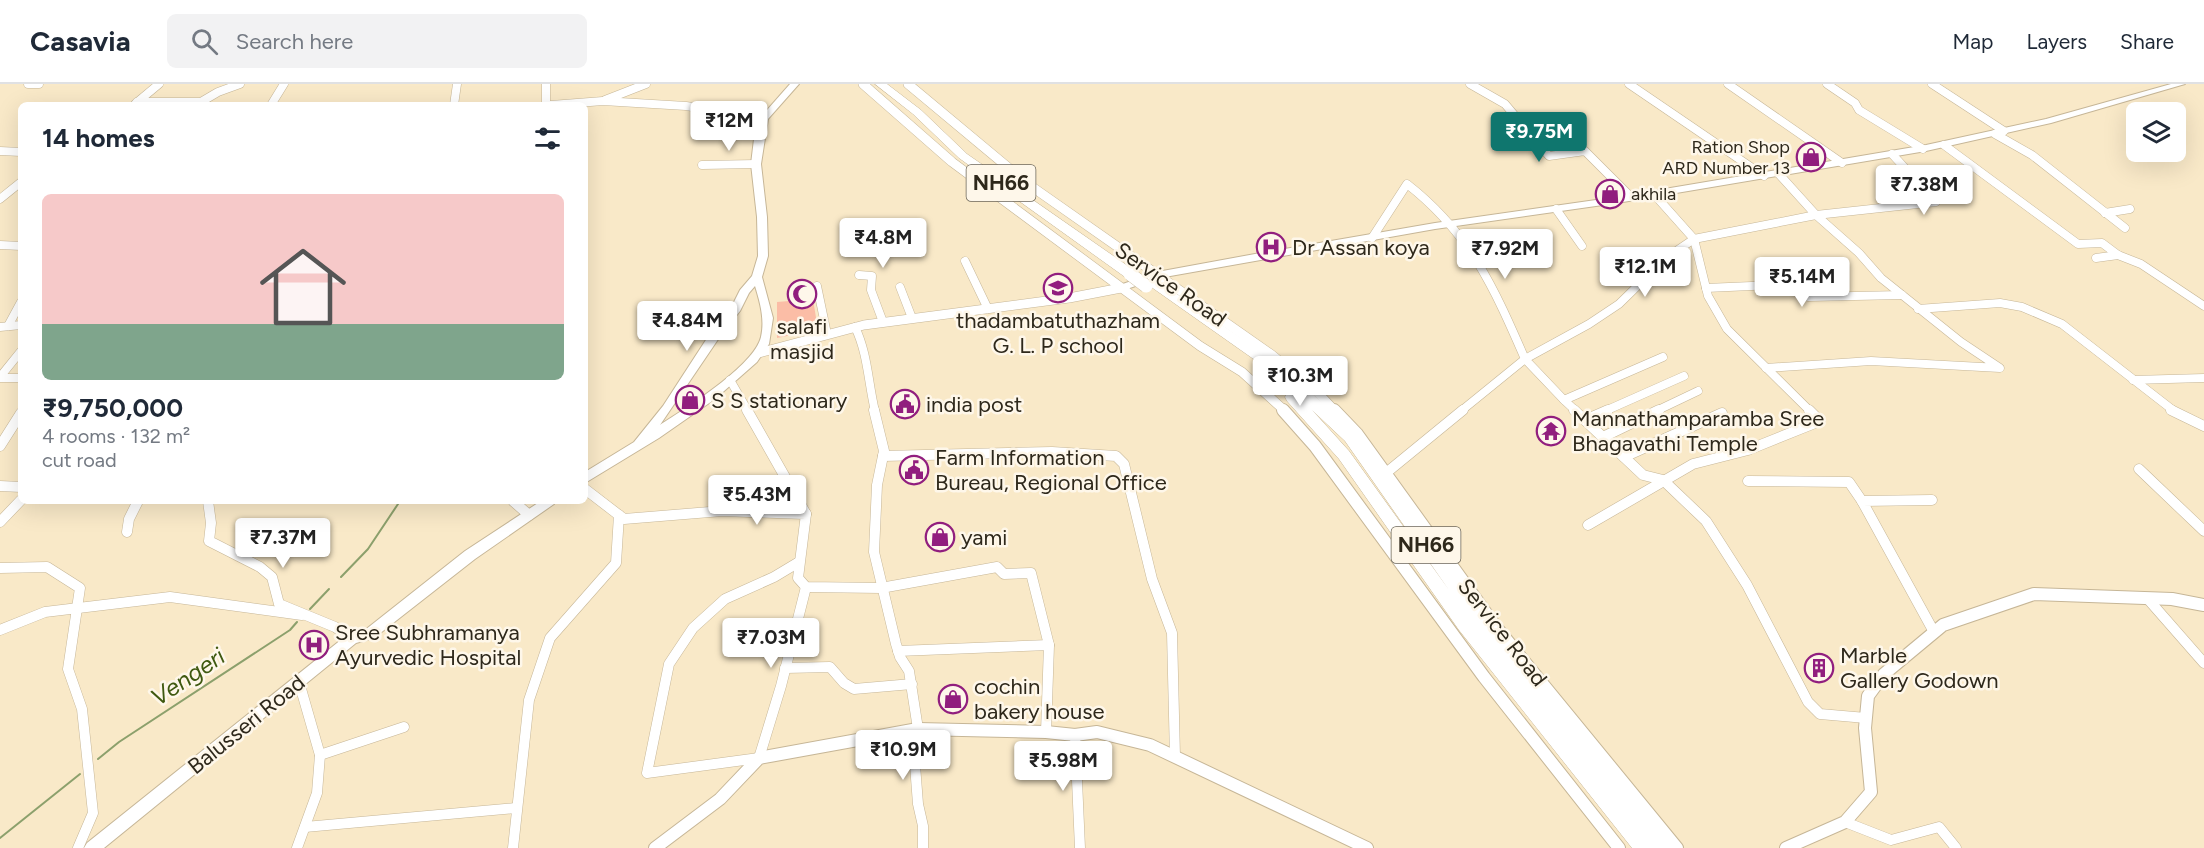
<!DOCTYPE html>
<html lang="en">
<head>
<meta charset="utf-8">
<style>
	body { margin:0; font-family:Figtree,sans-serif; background:#f2f2f3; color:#1f2937; height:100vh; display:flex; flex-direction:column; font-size:22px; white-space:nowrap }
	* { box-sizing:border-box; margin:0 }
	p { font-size:20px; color:#747a83 }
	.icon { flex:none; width:33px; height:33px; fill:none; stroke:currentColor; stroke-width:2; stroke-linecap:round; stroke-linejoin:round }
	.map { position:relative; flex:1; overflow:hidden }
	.side { position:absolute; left:18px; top:18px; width:570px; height:402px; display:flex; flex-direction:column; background:#fff; border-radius:9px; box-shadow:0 6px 24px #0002 }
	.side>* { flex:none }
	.buttons { position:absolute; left:2126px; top:18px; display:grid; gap:12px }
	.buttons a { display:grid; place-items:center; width:60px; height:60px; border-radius:9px; background:#fff; box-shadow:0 6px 24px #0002; font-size:30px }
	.price { position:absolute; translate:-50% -51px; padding:0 14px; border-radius:6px; background:#fff; color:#222; font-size:20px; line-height:39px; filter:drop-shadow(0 2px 3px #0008) }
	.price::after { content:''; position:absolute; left:50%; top:36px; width:18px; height:14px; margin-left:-9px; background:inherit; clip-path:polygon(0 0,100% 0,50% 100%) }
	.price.active { background:#0f766e; color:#fff }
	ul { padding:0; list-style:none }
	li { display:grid; align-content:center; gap:12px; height:318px; padding:0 24px }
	li span { display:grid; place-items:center; height:186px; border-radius:9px; color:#555 }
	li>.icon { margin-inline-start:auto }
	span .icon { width:108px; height:108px; fill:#fffc; stroke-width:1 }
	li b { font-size:26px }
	h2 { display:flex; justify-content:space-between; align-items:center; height:72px; padding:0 24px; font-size:26px }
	header { display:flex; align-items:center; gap:36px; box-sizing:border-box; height:84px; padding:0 30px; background:#fff; border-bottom:2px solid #e0e1e3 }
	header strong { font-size:28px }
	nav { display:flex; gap:33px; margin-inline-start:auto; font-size:21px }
	.search { width:420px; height:54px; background:#f2f2f3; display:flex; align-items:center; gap:15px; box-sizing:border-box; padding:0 21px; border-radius:9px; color:#747a83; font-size:22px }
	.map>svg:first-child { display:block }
	.green { fill:#fbbda6 }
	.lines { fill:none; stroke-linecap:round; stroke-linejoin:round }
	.stream { stroke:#8ca06c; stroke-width:2 }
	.minor-far1-casing { stroke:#c6b697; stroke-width:9 }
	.minor-casing { stroke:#c6b697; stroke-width:11 }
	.tertiary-far1-casing { stroke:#c6b697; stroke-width:10 }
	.tertiary-casing { stroke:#c6b697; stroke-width:14 }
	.secondary-casing { stroke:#c6b697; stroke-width:2 }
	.trunk-casing { stroke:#c6b697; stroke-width:1 }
	.minor-far1 { stroke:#fff; stroke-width:8 }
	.minor { stroke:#fff; stroke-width:10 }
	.tertiary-far1 { stroke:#fff; stroke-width:9 }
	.tertiary { stroke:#fff; stroke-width:12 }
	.secondary { fill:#fff; fill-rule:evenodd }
	.trunk { fill:#fff; fill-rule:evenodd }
	.trunk-bridge-casing { stroke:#c6b697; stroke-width:14; stroke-linecap:butt }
	.trunk-bridge { stroke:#fff; stroke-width:13 }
	.labels { text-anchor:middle; stroke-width:5; stroke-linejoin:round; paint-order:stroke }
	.far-poi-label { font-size:18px; fill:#2e281b; stroke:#fef7ea; text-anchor:end }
	.shield { fill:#fef7ea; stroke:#6c6659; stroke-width:1.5 }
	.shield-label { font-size:21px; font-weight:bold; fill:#2e281b }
	.poi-label { font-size:22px; fill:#2e281b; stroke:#fef7ea; text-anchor:start }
	.street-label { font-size:22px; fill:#2e281b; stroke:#fef7ea }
	.water-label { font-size:24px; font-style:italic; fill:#3f5910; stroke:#fef7ea }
</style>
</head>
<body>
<header>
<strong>Casavia</strong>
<div class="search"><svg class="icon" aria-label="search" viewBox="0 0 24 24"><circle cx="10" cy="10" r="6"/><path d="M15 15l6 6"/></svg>Search here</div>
<nav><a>Map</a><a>Layers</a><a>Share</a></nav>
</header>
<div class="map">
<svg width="2204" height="764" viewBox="0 0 2204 764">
	<rect width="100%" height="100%" fill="#f9e9c8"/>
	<polygon class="green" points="813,215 818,246 777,254 777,218"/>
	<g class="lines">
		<g class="stream">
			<polyline points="341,493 368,465 400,417"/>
			<polyline points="310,525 329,505"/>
			<polyline points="98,675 119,658 290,546 297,538"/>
			<polyline points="0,754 80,690"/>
		</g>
		<g class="minor-far1-casing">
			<g id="minor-far1">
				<polyline points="28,0 39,0"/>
				<polyline points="546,0 546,21"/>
				<polyline points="1470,0 1505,20 1549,72 1585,67 1631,113"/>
				<polyline points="1629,0 1764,92"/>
				<polyline points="1728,0 1842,79"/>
				<polyline points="1827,0 1855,19 1859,26 1923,65"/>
				<polyline points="1932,0 2004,47"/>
				<polyline points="605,16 646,0"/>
				<polyline points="137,18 201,18 218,8 240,0"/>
				<polyline points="135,20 159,0"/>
				<polyline points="271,21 284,0"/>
				<polyline points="454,21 457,0"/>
				<polyline points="551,21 603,17 686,22 764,34"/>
				<polyline points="1995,50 2032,71 2125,144"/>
				<polyline points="1944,61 2078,160 2102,159 2118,171 2141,180 2204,222"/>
				<polyline points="0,67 21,68"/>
				<polyline points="702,81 756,80"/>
				<polyline points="1778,89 1816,131 1694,155 1708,212 1727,245 1810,327"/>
				<polyline points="0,115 21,98"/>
				<polyline points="1556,125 1582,162"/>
				<polyline points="2105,129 2130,125"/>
				<polyline points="1816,131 1936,118 1892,70"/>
				<path d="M1372,154L1407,100C1470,149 1494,204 1525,275L1461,327"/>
				<polyline points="0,161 21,162"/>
				<polyline points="2096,174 2118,171"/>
				<polyline points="965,177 988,225"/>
				<polyline points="859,191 872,192 871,206 883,238"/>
				<polyline points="817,202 827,250"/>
				<polyline points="900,203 912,234"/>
				<polyline points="1706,204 1800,200 1808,213 1902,211"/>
				<polyline points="1918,225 2000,219 2022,223 2062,240 2174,327"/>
				<polyline points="8,242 21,218"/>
				<polyline points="0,243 21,241"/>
				<path d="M855,243C868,270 868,298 875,327"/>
				<polyline points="1766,284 1871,277 2000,284 1961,258 1881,194 1859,169 1816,131"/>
				<polyline points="0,293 21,267"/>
				<polyline points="0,294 21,294"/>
				<polyline points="730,296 748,327"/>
				<polyline points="2133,296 2204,294"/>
				<polyline points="1564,316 1525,275 1589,240 1619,220 1666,174 1694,155 1653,109"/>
				<polyline points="1576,327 1564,316 1663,273"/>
				<polyline points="1605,327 1684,292"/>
				<polyline points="1656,327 1698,307"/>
			</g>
		</g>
		<g class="minor-casing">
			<g id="minor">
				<polyline points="747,326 806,430"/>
				<polyline points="874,326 884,367 877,401 874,468 896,560 900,573 909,587 918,645 915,681 918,720 923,742 923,764"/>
				<polyline points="1574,326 1643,391 1663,396 1706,437 1747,501 1808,618 1820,630 1866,634"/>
				<polyline points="2171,326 2204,342"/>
				<polyline points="1585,336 1608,326"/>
				<polyline points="1603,353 1659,326"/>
				<polyline points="0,362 21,329"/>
				<polyline points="883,372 1052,368 1116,372 1124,380 1152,495 1172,549 1175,673"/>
				<polyline points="1624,373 1722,329"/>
				<polyline points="2139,385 2204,447"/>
				<polyline points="1386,389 1463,326"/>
				<polyline points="1748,397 1849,398 1862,417"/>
				<polyline points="0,402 21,403"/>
				<polyline points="585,405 624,435 722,427 806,430 798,494 806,503 881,504 997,483 1004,490 1031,489 1049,561"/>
				<polyline points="1932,416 1862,417 1934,548"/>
				<polyline points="208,417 211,439 209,457 260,483 272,493 279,520 335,543 352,555"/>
				<polyline points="513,417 529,431"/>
				<polyline points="0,438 21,416"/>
				<polyline points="1588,441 1693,380 1748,366 1820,337 1809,326"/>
				<polyline points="127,448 129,435 138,417"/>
				<polyline points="799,478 774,493 725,515 693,544 669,580 647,689 759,674 781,602 806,503"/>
				<polyline points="0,484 47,483 80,504 68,585 82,625 93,729 78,764"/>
				<polyline points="2147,514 2204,579"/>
				<polyline points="0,546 45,528 170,513 302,531"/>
				<polyline points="898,567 1049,561 1046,648"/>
				<polyline points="785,584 830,583 844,599 854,605 912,600"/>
				<polyline points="1075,651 1080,764"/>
				<polyline points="320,671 404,643"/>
				<polyline points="1845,738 1891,756 1939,743 1956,764"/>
				<polyline points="305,743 516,724"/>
				<polyline points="297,764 317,709 320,671 299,598"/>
				<polyline points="513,764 529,616 550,554 616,479 619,431"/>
			</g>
		</g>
		<g class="tertiary-far1-casing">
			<g id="tertiary-far1">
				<polyline points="863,0 952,78 1200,262 1242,288 1285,327"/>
				<polyline points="908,0 1028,100 1272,271 1318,309 1335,327"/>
				<polyline points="759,269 864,241 1069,214 1121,204"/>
			</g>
		</g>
		<g class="tertiary-casing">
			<g id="tertiary">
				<polyline points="1283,326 1315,362 1484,593 1619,764"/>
				<polyline points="1334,326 1357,350 1496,543 1677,764"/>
				<polyline points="655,764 720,715 759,674 918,645 1046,648 1075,651 1097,648 1150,661 1367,764"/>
				<polyline points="1786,764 1845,738 1871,708 1865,644 1868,612 1884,590 1943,541 2034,510 2172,515 2204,521"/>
			</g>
		</g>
		<g class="secondary-casing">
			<g id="secondary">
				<path d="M790,0H799L768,35L761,80L767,133L768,172L762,193L773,234L769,260L757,278L715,315L659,354L585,399V388L634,358L663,322L713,245L731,224L740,206L752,192L758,172L757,133L751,80L754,55L760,34ZM755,202C760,218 765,236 761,253C754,282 686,324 660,341L721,251L740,227L749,209Z"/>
				<polygon points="2171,0 2185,0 2051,39 1926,67 1617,119 1435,145 1159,194 1121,207 1116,204 1117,202 1157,188 1255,170 1435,139 1617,113 1926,61 2046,35"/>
				<polygon points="541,417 556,417 554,420 475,475 374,554 356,559 104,764 84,764 87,759 347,551 365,546 465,467"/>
			</g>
		</g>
		<g class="trunk-casing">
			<g id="trunk">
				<polygon points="875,0 887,0 921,26 967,70 1135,187 1136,190 1135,193 1125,193 959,74 913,30"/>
				<path d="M1152,193L1282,282L1355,349L1509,564L1669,757L1672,764H1632L1459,546L1339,375L1287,317L1285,313L1287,309L1293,308L1272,288L1147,200L1146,197L1147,194ZM1312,326L1345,357L1449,506L1349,367Z"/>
			</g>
		</g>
		<use href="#minor-far1" class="minor-far1"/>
		<use href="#minor" class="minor"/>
		<use href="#tertiary-far1" class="tertiary-far1"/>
		<use href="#tertiary" class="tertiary"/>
		<use href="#secondary" class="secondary"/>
		<use href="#trunk" class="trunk"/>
		<g class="trunk-bridge-casing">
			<polyline id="trunk-bridge" points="1130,190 1146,202"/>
		</g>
		<use href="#trunk-bridge" class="trunk-bridge"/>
	</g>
	<defs>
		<g id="shop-ring" transform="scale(1.5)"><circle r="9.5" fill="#fef7ea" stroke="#911e7e" stroke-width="1.5"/><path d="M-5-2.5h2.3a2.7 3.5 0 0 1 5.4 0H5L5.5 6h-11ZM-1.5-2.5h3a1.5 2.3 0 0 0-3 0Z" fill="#911e7e"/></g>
		<g id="hospital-ring" transform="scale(1.5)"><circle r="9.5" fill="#fef7ea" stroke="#911e7e" stroke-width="1.5"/><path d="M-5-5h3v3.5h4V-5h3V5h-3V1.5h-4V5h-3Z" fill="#911e7e"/></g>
		<g id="school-ring" transform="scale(1.5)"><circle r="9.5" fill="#fef7ea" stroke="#911e7e" stroke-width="1.5"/><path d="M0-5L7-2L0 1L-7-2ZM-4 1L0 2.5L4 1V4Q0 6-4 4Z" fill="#911e7e"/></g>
		<g id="mosque-ring" transform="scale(1.5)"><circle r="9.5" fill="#fef7ea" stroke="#911e7e" stroke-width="1.5"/><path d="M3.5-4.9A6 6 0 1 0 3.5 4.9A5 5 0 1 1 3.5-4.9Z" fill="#911e7e"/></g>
		<g id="civic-ring" transform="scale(1.5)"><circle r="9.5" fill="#fef7ea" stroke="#911e7e" stroke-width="1.5"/><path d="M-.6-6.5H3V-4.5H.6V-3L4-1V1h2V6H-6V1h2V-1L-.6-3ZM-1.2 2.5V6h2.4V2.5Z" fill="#911e7e"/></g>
		<g id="temple-ring" transform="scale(1.5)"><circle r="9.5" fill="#fef7ea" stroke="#911e7e" stroke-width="1.5"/><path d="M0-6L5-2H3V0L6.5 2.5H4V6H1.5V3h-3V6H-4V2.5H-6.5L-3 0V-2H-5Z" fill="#911e7e"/></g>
		<g id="building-ring" transform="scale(1.5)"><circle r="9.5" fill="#fef7ea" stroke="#911e7e" stroke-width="1.5"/><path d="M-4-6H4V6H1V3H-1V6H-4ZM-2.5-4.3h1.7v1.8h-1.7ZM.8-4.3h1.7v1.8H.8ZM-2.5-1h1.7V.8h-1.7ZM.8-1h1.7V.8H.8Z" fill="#911e7e"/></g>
	</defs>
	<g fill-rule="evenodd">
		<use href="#shop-ring" x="1811" y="73"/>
		<use href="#shop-ring" x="1610" y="110"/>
		<use href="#hospital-ring" x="1271" y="163"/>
		<use href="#school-ring" x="1058" y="204"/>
		<use href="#mosque-ring" x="802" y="210"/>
		<use href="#shop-ring" x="690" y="316"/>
		<use href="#civic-ring" x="905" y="320"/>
		<use href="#temple-ring" x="1551" y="347"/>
		<use href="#civic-ring" x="914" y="386"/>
		<use href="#shop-ring" x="940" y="453"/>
		<use href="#hospital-ring" x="314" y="561"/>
		<use href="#building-ring" x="1819" y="584"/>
		<use href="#shop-ring" x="953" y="615"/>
	</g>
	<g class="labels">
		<g class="far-poi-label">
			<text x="1790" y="69">Ration Shop<tspan x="1790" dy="21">ARD Number 13</tspan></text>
			<text x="1631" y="116" text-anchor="start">akhila</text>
		</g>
		<g class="shield">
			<rect x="966.5" y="81" width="69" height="36" rx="4.5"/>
			<rect x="1391.5" y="443" width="69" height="36" rx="4.5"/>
		</g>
		<g class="shield-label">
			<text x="1001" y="106">NH66</text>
			<text x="1426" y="468">NH66</text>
		</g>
		<g class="poi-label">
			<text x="1292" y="171">Dr Assan koya</text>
			<text x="1058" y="244" text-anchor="middle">thadambatuthazham<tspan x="1058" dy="25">G. L. P school</tspan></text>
			<text x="802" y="250" text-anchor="middle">salafi<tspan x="802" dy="25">masjid</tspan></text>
			<text x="711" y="324">S S stationary</text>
			<text x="926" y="328">india post</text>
			<text x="1572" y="342">Mannathamparamba Sree<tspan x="1572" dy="25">Bhagavathi Temple</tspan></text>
			<text x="935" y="381">Farm Information<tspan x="935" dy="25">Bureau, Regional Office</tspan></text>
			<text x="961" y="461">yami</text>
			<text x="335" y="556">Sree Subhramanya<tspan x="335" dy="25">Ayurvedic Hospital</tspan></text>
			<text x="1840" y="579">Marble<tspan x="1840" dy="25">Gallery Godown</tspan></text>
			<text x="974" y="610">cochin<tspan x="974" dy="25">bakery house</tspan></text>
		</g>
		<g class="street-label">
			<text transform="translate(1171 200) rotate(35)" y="8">Service Road</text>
			<text transform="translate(1503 548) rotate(52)" y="8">Service Road</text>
			<text transform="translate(246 640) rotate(-39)" y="8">Balusseri Road</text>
		</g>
		<g class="water-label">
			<text transform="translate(188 593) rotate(-34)" y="8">Vengeri</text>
		</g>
	</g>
</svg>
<div class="buttons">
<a><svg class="icon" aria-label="layers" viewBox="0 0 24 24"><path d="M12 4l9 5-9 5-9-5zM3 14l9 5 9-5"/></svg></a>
</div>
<b class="price" style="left:729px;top:68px">₹12M</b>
<b class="price active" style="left:1539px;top:79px">₹9.75M</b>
<b class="price" style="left:1924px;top:132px">₹7.38M</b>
<b class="price" style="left:883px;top:185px">₹4.8M</b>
<b class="price" style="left:1505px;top:196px">₹7.92M</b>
<b class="price" style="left:1645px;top:214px">₹12.1M</b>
<b class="price" style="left:1802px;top:224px">₹5.14M</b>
<b class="price" style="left:687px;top:268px">₹4.84M</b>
<b class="price" style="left:1300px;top:323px">₹10.3M</b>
<b class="price" style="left:757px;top:442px">₹5.43M</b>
<b class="price" style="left:283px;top:485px">₹7.37M</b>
<b class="price" style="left:771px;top:585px">₹7.03M</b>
<b class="price" style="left:903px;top:697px">₹10.9M</b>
<b class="price" style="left:1063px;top:708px">₹5.98M</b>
<section class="side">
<h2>14 homes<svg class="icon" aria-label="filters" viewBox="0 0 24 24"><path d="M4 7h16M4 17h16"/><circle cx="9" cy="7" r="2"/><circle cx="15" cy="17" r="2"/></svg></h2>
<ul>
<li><span style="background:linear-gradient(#f6c9c9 70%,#7fa58c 0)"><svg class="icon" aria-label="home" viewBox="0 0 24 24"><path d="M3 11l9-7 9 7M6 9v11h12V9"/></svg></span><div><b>₹9,750,000</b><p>4 rooms · 132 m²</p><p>cut road</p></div></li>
</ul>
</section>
</div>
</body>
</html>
